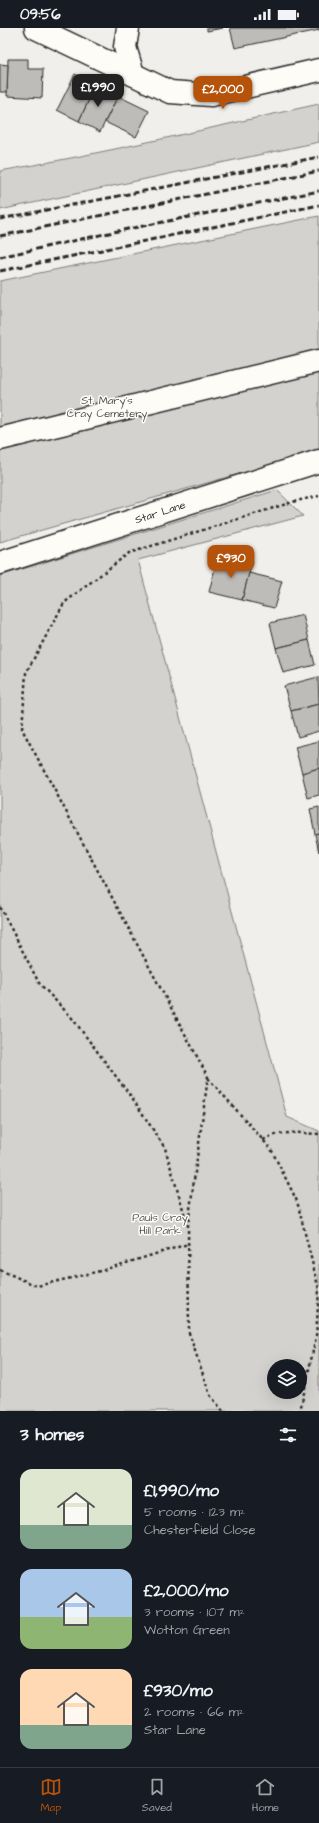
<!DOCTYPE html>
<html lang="en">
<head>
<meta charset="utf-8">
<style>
	body { margin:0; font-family:"Architects Daughter",sans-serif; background:#20242c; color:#f1f3f6; height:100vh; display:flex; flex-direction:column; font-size:15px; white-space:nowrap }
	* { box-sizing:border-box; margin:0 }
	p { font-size:13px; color:#9ea1a6 }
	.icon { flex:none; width:22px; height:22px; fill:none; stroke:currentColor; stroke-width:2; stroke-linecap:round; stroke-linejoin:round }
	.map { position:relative; height:1383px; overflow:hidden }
	.panel { display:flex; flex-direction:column; background:#171b24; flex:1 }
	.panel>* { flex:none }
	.fabs { position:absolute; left:267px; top:1331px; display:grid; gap:8px }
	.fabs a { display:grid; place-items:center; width:40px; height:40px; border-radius:50%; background:#171b24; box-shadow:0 4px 16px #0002; font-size:20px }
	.price { position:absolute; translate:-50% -34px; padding:0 9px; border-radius:8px; background:#b45309; color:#fff; font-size:13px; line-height:26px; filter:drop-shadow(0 1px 2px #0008) }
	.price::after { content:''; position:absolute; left:50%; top:24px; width:12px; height:9px; margin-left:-6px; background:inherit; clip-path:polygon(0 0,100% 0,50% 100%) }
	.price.on { background:#222; color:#fff }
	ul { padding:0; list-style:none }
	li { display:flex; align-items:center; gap:12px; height:100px; padding:0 20px }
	li span { display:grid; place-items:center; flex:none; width:112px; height:80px; border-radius:12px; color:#555 }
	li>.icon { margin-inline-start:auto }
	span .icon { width:48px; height:48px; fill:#fffc; stroke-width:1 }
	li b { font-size:17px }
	h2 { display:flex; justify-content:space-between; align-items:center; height:48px; padding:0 20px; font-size:17px }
	.status { display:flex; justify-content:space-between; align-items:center; height:28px; padding:0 20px; background:#171b24; direction:ltr }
	.status svg { height:11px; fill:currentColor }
	.dock { display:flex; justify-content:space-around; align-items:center; height:56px; border-top:1px solid #363941; background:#171b24; font-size:11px; color:#9ea1a6 }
	.dock a { display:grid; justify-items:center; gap:2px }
	.dock .on { color:#b45309 }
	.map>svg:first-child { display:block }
	.green { fill:#d3d2cf; stroke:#7f7e7d; fill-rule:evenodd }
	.building { fill:#bdbcb8; stroke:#2b2b2b }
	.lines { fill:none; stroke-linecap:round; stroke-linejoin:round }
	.minor-casing { stroke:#2b2b2b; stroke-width:25 }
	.path { stroke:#2b2b2b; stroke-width:2.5; stroke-dasharray:3 3; stroke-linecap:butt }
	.minor { stroke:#fdfcf7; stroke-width:22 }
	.rail { stroke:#2b2b2b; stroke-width:3; stroke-dasharray:6 3; stroke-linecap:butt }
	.labels { text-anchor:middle; stroke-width:3; stroke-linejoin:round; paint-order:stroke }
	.park-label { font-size:11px; fill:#555554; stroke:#fdfcf7 }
	.street-label { font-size:11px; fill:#2b2b2b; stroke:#fdfcf7 }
</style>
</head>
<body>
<div class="status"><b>09:56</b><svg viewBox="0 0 49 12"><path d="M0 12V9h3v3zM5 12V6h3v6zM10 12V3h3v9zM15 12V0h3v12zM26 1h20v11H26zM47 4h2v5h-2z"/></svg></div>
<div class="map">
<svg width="319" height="1383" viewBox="0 0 319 1383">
	<rect width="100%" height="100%" fill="#f0efeb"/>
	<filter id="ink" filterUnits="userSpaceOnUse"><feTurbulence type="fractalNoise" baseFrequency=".025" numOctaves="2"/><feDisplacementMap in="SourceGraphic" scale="8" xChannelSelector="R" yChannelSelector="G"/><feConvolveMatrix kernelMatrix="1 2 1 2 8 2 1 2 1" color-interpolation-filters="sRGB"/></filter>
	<g filter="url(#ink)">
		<g class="green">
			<path d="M319,76V114L0,182V143C107,125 213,99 319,76Z"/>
			<polygon points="319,188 319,423 0,514 0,253"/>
			<path d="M277,462L303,488L138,532L287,1089L319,1103V1383H0V548ZM274,1338H300V1364H274Z"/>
		</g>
		<g class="building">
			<polygon points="207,0 223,0 207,3"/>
			<polygon points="230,0 319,0 319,2 235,20"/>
			<polygon points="8,31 28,31 28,41 43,41 42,70 7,68"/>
			<polygon points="0,36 8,37 7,64 0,64"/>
			<polygon points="75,46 96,57 79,93 57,82"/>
			<polygon points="96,57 118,68 100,104 79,93"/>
			<polygon points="118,68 149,83 136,109 105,94"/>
			<polygon points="232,530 252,535 242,572 209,564 216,536 230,540"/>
			<polygon points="249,545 282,553 274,580 242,572"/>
			<polygon points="303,587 309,612 276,620 270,595"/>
			<polygon points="309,612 315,637 283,645 276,620"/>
			<polygon points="318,649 319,676 291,683 284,658"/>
			<polygon points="319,676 319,703 298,709 291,683"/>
			<polygon points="319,713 319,740 302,745 295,719"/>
			<polygon points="319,740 319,767 308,770 302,745"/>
			<polygon points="319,779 319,805 315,806 310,781"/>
			<polygon points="319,805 319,824 315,806"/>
		</g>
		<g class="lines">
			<g class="minor-casing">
				<g id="minor">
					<polyline points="36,0 170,64 211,67 319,42"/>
					<polyline points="128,0 125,19 133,46"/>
					<polyline points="0,411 319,333"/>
					<path id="s1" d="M0,535L319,433"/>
				</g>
			</g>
			<g class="path">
				<polyline points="0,879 39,955 72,990 133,1071 165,1120 187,1195"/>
				<polyline points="208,1050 271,1121 297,1173 319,1262 316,1309 300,1383"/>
				<path d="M263,1112C282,1102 298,1105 319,1106"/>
				<polyline points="0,1242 37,1258 100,1243 188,1216"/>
				<polyline points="223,1383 210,1367 189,1305 188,1196 208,1049 22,701 26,645 64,575 129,525 296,473 319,468"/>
			</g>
			<use href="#minor" class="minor"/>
			<g class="rail">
				<polyline points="0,191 319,129"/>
				<polyline points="0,208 319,143"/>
				<polyline points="0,229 118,203 319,163"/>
				<polyline points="0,243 319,177"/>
			</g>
		</g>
	</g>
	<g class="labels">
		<g class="park-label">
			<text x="107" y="376">St. Mary's<tspan x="107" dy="13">Cray Cemetery</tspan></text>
			<text x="160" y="1193">Pauls Cray<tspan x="160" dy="13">Hill Park</tspan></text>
		</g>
		<g class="street-label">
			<text dy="4" stroke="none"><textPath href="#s1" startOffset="168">Star Lane</textPath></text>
		</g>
	</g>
</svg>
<div class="fabs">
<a><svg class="icon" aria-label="layers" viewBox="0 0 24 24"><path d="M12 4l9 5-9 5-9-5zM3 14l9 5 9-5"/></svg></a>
</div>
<b class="price on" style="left:98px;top:80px">£1,990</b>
<b class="price" style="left:223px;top:82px">£2,000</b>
<b class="price" style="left:231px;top:551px">£930</b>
</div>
<section class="panel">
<h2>3 homes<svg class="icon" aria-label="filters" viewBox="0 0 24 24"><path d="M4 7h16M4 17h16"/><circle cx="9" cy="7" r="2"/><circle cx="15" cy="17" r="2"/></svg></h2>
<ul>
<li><span style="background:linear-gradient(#dfe7d0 70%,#7fa58c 0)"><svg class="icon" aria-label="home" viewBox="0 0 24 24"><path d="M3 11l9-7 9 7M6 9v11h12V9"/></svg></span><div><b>£1,990/mo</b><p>5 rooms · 123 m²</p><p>Chesterfield Close</p></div></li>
<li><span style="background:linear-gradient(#a9c7e8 60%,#8fb573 0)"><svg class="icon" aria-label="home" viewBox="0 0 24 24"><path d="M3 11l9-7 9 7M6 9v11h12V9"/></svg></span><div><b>£2,000/mo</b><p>3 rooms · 107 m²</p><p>Wotton Green</p></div></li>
<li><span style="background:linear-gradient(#ffd9b3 70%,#7fa58c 0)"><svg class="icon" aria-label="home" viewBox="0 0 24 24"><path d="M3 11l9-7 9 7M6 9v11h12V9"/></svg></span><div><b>£930/mo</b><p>2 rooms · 66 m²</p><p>Star Lane</p></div></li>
</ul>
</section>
<nav class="dock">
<a class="on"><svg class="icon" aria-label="map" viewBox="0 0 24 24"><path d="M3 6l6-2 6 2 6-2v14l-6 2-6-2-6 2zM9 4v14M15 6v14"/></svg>Map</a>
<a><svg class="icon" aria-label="saved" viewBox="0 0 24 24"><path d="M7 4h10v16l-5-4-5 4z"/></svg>Saved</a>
<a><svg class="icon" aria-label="home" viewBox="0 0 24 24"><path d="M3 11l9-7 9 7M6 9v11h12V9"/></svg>Home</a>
</nav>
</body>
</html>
